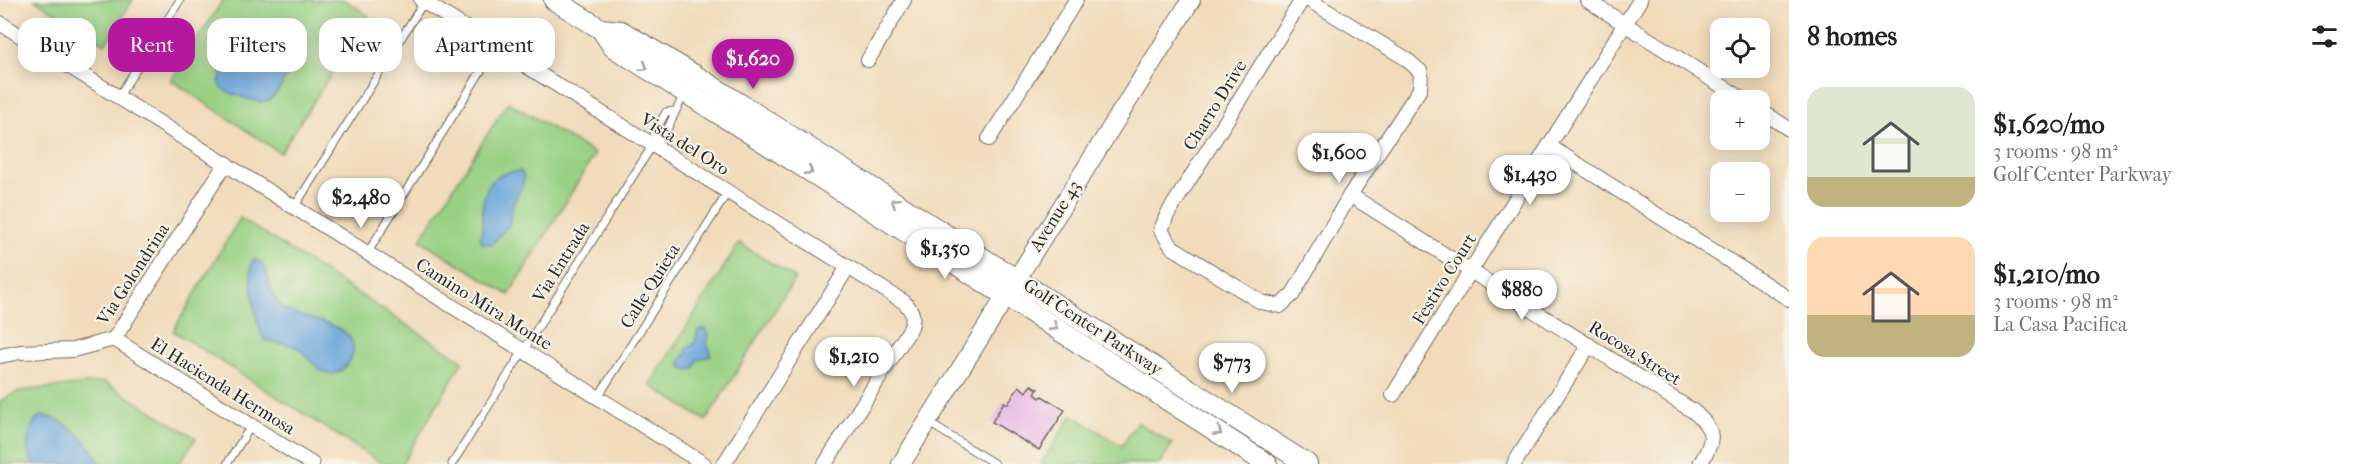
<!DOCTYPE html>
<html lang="en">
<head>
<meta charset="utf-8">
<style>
	body { margin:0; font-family:"IM FELL French Canon",serif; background:#f2f2f2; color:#222; height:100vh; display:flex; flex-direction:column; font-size:22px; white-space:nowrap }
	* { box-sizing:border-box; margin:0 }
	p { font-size:20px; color:#767676 }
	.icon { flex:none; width:33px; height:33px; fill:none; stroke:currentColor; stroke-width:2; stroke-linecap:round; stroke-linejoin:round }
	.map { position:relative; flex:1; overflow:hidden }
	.sheet { display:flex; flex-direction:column; background:#fff; width:570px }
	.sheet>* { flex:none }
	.guide { position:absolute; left:18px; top:18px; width:570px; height:54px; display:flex; gap:12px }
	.controls { position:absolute; left:1710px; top:18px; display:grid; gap:12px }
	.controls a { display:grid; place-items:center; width:60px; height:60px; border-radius:12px; background:#fff; box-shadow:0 3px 15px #0003; font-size:30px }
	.price { position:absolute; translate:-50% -51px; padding:0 14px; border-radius:21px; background:#fff; color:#222; font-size:20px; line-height:39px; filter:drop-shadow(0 2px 3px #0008) }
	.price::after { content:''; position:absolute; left:50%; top:36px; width:18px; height:14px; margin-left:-9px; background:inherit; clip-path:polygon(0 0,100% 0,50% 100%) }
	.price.current { background:#b5179e; color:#fff }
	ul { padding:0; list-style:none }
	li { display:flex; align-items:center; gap:18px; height:150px; padding:0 18px }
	li span { display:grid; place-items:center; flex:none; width:168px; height:120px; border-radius:18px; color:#555 }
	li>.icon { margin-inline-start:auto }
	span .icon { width:72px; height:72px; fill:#fffc; stroke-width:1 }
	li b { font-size:26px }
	h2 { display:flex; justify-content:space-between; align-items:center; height:72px; padding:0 18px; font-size:26px }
	.tag { padding:0 21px; border-radius:18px; background:#fff; box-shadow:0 3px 15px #0003; font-size:21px; line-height:54px }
	.tag.current { background:#b5179e; color:#fff }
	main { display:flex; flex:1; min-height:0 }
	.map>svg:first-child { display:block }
	.green { fill:#98d184; stroke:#627e58; stroke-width:1.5 }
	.water { fill:#6ca6dc; stroke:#4c6884; stroke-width:1.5 }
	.building { fill:#e5aee6 }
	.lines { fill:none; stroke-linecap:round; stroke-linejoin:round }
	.service-casing { stroke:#70695d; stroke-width:9 }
	.minor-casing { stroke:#70695d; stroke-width:16 }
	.tertiary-casing { stroke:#70695d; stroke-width:20 }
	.secondary-casing { stroke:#70695d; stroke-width:22 }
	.service { stroke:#fff; stroke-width:7 }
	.minor { stroke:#fff; stroke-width:14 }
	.tertiary { stroke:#fff; stroke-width:18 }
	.secondary { stroke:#fff; stroke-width:20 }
	.oneway { stroke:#a0a0a0 }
	.labels { text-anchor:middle; stroke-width:4.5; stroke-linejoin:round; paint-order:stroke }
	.street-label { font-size:18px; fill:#2b2b2b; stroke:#f7f3e8 }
</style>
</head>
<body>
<main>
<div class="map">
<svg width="1789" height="464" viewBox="0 0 1789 464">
	<rect width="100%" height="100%" fill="#f7f3e8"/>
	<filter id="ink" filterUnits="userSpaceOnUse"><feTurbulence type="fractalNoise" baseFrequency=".0167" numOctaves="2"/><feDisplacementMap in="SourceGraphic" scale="12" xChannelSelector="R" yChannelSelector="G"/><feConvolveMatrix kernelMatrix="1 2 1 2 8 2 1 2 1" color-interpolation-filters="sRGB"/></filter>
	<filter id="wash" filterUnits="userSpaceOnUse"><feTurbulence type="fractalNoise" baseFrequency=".008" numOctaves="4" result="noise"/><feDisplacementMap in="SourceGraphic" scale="24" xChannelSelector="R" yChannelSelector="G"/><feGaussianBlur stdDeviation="1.35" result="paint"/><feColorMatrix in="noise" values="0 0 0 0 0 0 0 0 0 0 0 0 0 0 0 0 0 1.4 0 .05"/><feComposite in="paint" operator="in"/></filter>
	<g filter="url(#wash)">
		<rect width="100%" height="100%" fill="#f1dbba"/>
		<g class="green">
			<polygon points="35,0 133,0 105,44"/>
			<polygon points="223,0 345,0 369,16 280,153 171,80"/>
			<polygon points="508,102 595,154 509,295 420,240"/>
			<polygon points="240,218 463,361 402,464 383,464 173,331"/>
			<polygon points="739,243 795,278 706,421 650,385"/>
			<polygon points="104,382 196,438 179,464 0,464 0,401 19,391"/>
			<polygon points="1072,415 1122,446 1137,422 1172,444 1160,464 1041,464"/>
		</g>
		<g class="water">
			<path d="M276,19H281L291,23C294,28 298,33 298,40C299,53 279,97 267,101C259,104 230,94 223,89L219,82L222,73C232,68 245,74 254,65C266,54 251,32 276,19Z"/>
			<path d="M520,171L524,177L523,184L512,206L509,225L492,244L483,243L480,237C484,230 482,226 482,218C482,191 489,172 520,171Z"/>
			<path d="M253,259C274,266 263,289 282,307C299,322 359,320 353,353C351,360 347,367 340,371C320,383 310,354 296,347C286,343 274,344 265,340C256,328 247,272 253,259Z"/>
			<polygon points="701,329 705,329 709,335 707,345 710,349 710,356 697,360 694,369 688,370 681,367 680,363 686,354 687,349 695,343 698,330"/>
			<path d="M40,416C64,416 91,443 100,464H35C23,453 27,426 40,416Z"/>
		</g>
		<g id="blocks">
			<polygon class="building" points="1031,385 1038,389 1035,394 1040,398 1042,396 1065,410 1039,450 992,422 1004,402 1008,404 1019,386 1026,392"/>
		</g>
	</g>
	<g filter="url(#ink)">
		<use href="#blocks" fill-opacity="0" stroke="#70695d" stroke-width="1.5"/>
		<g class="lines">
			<g class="service-casing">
				<g id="service">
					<polyline points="119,96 180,0"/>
					<path d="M674,111L666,112L654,133L657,138L662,139C671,123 676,110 684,94"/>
					<polyline points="295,206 424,2"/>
					<polyline points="368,252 496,47"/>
					<polyline points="598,397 728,192"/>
					<polyline points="929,423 995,464"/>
					<polyline points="227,464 251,426"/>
					<polyline points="452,464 657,138"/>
				</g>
			</g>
			<g class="minor-casing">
				<g id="minor">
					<path d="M421,0L904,302C913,311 915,318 910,329L825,464"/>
					<polyline points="1302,0 1167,215 1161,230 1172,247 1261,302 1280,306 1293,294 1350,195 1420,89 1421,72 1405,58 1309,0"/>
					<polyline points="1587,0 1744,100"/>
					<polyline points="0,23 704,464"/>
					<polyline points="868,60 904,0"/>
					<polyline points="1760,110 1789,129"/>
					<polyline points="989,139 1076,0"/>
					<polyline points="1549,146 1789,299"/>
					<path d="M1350,195L1693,411C1716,431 1715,439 1700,464"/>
					<polyline points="114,339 312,464"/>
					<polyline points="0,356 20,352 73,350 114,339 226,163"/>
					<polyline points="1393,395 1640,0"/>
					<polyline points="724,464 848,267"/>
					<polyline points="1514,464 1589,345"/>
				</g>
			</g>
			<g class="tertiary-casing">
				<polyline id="tertiary" points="901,464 1191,0"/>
			</g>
			<g class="secondary-casing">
				<g id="secondary">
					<polyline points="554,0 601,29 613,47 906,232 1267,464"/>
					<polyline points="601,29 621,31 696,76 1307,464"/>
				</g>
			</g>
			<use href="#service" class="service"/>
			<use href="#minor" class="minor"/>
			<use href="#tertiary" class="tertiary"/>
			<use href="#secondary" class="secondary"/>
		</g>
		<defs><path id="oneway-chevron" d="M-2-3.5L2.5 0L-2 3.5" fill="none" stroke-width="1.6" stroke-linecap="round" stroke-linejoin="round" transform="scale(1.5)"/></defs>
		<g class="oneway">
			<use href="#oneway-chevron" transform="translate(644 67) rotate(32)"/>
			<use href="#oneway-chevron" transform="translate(809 171) rotate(32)"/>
			<use href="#oneway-chevron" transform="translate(895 202) rotate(-148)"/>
			<use href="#oneway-chevron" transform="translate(1054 327) rotate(33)"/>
			<use href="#oneway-chevron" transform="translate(1218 432) rotate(33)"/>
		</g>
	</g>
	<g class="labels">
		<g class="street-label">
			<text transform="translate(1215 105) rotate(-58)" y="6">Charro Drive</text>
			<text transform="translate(685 144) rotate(32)" y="6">Vista del Oro</text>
			<text transform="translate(1055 216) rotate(-58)" y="6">Avenue 43</text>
			<text transform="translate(561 262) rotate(-58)" y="6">Via Entrada</text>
			<text transform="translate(133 274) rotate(-57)" y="6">Via Golondrina</text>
			<text transform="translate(1444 279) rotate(-58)" y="6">Festivo Court</text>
			<text transform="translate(650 286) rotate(-58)" y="6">Calle Quieta</text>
			<text transform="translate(484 304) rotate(32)" y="6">Camino Mira Monte</text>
			<text transform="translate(1093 327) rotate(33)" y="6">Golf Center Parkway</text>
			<text transform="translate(1635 353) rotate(32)" y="6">Rocosa Street</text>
			<text transform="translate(223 386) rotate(32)" y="6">El Hacienda Hermosa</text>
		</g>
	</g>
</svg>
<div class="controls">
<a><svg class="icon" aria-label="locate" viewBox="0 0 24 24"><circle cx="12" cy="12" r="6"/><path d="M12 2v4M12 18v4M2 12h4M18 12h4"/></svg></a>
<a>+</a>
<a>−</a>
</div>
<b class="price current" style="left:753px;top:90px">$1,620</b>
<b class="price" style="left:1339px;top:184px">$1,600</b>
<b class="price" style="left:1530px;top:206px">$1,430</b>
<b class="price" style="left:361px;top:229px">$2,480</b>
<b class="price" style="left:945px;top:280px">$1,350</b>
<b class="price" style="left:1522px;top:321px">$880</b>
<b class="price" style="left:854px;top:388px">$1,210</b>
<b class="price" style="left:1232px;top:394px">$773</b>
<div class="guide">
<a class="tag">Buy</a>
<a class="tag current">Rent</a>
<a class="tag">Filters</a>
<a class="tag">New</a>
<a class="tag">Apartment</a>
</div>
</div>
<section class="sheet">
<h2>8 homes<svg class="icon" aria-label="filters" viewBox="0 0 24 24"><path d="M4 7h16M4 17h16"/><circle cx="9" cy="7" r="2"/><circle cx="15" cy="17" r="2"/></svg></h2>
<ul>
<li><span style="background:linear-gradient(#dfe7d0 75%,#c2b280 0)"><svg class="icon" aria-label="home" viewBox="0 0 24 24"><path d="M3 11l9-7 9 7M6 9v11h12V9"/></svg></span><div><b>$1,620/mo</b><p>3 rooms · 98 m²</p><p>Golf Center Parkway</p></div></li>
<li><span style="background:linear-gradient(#ffd9b3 65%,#c2b280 0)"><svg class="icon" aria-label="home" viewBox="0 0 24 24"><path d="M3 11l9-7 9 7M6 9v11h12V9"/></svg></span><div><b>$1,210/mo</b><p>3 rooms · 98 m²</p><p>La Casa Pacifica</p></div></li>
</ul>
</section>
</main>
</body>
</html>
